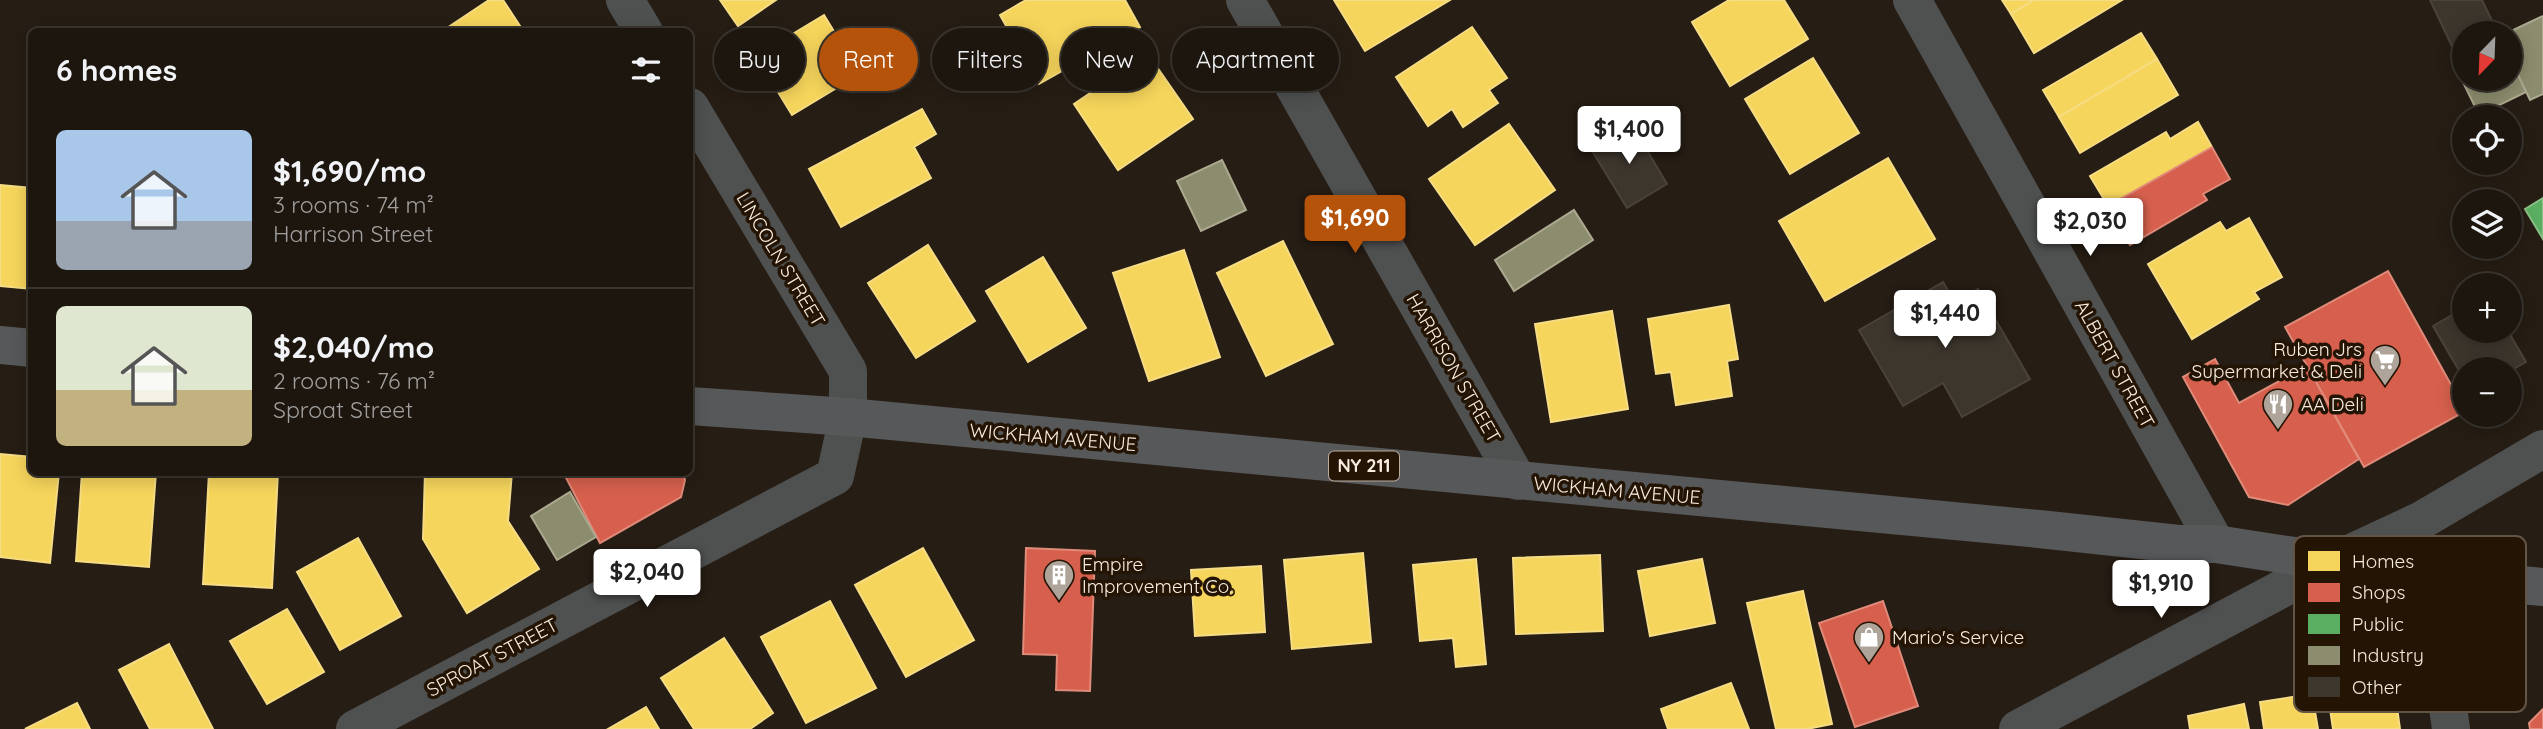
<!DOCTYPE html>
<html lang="en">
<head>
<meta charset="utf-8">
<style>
	body { margin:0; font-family:Quicksand,sans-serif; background:#29231d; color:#f1f3f6; height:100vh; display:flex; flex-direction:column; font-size:26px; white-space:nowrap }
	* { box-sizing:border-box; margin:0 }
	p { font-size:23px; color:#a09f9e }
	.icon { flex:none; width:38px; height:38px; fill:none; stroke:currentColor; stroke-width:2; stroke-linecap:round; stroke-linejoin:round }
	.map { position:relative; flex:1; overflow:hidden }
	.details { position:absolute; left:28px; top:28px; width:665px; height:448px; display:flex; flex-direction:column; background:#1c160f; border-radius:10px; box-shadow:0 4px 18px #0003,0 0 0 2px #3a352f }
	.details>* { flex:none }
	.banner { position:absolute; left:714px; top:28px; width:665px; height:63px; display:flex; gap:14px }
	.needle { width:46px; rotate:203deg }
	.controls { position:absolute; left:2452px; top:21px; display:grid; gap:14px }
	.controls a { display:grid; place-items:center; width:70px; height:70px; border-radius:50%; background:#1c160f; box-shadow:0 4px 18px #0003,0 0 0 2px #3a352f; font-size:35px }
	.price { position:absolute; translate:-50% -60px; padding:0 16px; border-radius:7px; background:#fff; color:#222; font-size:23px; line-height:46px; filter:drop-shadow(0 2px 4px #0008) }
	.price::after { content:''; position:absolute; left:50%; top:42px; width:21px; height:16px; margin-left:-10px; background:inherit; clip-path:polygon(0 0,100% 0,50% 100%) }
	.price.active { background:#b45309; color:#fff }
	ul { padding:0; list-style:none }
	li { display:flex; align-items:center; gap:21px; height:175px; padding:0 28px }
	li+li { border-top:2px solid #3a352f }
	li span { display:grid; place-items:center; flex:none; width:196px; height:140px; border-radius:10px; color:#555 }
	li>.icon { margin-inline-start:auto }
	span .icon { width:84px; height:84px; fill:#fffc; stroke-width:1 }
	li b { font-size:30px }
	h2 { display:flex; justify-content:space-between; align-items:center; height:84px; padding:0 28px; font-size:30px }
	.pill { padding:0 24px; border-radius:32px; background:#1c160f; box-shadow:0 4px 18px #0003,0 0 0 2px #3a352f; font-size:24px; line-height:63px }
	.pill.active { background:#b45309; color:#fff }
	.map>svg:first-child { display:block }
	.homes { fill:#f6d55c; stroke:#f6dc84; stroke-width:2 }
	.shops { fill:#d6604d; stroke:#e08a79; stroke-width:2 }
	.public { fill:#5aae61; stroke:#89c187; stroke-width:2 }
	.industry { fill:#8c8c6e; stroke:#aca990; stroke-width:2 }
	.building { fill:#3d362d; stroke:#4a433b; stroke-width:2 }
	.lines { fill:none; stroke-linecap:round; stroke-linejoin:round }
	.minor { stroke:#4f5050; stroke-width:38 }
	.tertiary { stroke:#4f5050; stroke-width:38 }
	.primary { stroke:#575859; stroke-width:38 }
	.labels { text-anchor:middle; stroke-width:7; stroke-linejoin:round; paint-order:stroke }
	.shield { fill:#241404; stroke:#b8ab9e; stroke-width:2 }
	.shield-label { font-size:18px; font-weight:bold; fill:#f7ece0 }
	.street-label { font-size:19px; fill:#f7ece0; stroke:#241404 }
	.poi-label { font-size:19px; fill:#f7ece0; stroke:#241404; text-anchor:start }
	.key { fill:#241404; stroke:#635546; stroke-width:2 }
	.key-label { font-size:19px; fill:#f7ece0 }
</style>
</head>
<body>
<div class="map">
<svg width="2543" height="729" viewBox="0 0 2543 729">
	<rect width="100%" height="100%" fill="#261d14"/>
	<g class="homes">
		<polygon points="489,0 503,0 524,32 441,32"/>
		<polygon points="720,0 776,0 738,26"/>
		<polygon points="1026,0 1125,0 1140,27 1039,84 1000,15"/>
		<polygon points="1334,0 1450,0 1365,51"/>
		<polygon points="1729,0 1784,0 1808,39 1730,86 1692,22"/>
		<polygon points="2002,0 2034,0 2011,14"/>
		<polygon points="2034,0 2122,0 2034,53 2011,14"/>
		<polygon points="824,15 860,74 792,115 756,56"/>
		<polygon points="1472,27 1507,78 1489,90 1498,103 1463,127 1452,109 1428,126 1396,77"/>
		<polygon points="2141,33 2157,59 2059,117 2043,90"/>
		<polygon points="1148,54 1193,119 1118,170 1074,104"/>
		<polygon points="1813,58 1859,133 1790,174 1745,99"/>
		<polygon points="2157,59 2178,95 2080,153 2059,117"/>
		<polygon points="922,109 936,134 914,147 931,178 841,227 809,169"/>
		<polygon points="2198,122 2212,147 2108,206 2090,176 2166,132 2170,139"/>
		<polygon points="1509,124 1555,190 1475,245 1429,179"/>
		<polygon points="1888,158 1935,239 1825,301 1779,221"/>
		<polygon points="0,185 32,188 32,289 0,286"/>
		<polygon points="2249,218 2282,277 2254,292 2259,299 2192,339 2148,264 2220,222 2226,231"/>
		<polygon points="1283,241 1333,344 1266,376 1217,273"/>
		<polygon points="928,245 975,321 916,358 868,283"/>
		<polygon points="1184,250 1220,357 1149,381 1113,273"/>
		<polygon points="1043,257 1086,328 1028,362 986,291"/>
		<polygon points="1729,305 1738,359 1727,361 1732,396 1676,405 1671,372 1656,374 1648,319"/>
		<polygon points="1612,311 1628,409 1551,422 1535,324"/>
		<polygon points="0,454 32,457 32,472 59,472 50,563 0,557"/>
		<polygon points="82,472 156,472 149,567 76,561"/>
		<polygon points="209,472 278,472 272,588 203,584"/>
		<polygon points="425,472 512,472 508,521 539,569 467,613 423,539"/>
		<polygon points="358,538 401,616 340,650 297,572"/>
		<polygon points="923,548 974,640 906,677 855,585"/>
		<polygon points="1363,553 1371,642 1292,649 1284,560"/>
		<polygon points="1600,555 1603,631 1516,634 1513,558"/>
		<polygon points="1476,559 1486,664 1456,667 1453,638 1420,641 1413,565"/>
		<polygon points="1702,559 1715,623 1650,636 1638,571"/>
		<polygon points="1261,566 1265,632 1195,636 1191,570"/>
		<polygon points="1803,591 1832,724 1807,729 1776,729 1747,603"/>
		<polygon points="830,601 876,688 806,723 761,637"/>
		<polygon points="287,609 324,672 267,704 230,641"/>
		<polygon points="724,638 773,713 750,729 694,729 661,678"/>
		<polygon points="169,644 213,729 150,729 119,670"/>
		<polygon points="1731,683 1749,729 1668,729 1661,709"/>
		<polygon points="2395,693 2400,729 2333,729 2329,702"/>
		<polygon points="2312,694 2318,729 2264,729 2260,702"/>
		<polygon points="77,703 90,729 25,729"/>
		<polygon points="2244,704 2249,729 2190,729 2188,716"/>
		<polygon points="646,707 659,729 608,729"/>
	</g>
	<g class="shops">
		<polygon points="2212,147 2230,179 2203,194 2207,200 2130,245 2108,206"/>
		<polygon points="2388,271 2464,408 2464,412 2364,467 2285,327"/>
		<polygon points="2215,359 2239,403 2307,366 2359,459 2288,505 2249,497 2183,377"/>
		<polygon points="563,472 683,472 685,480 681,497 600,543"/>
		<polygon points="1026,548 1095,551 1090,691 1056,690 1057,655 1023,654"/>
		<polygon points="1883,601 1918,706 1855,727 1819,623"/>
		<polygon points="2543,709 2543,729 2530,729 2529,723"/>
	</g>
	<polygon class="public" points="2543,198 2543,239 2525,209"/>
	<g class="industry">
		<polygon points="2543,16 2543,94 2530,100 2510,58 2510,33 2507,33"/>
		<polygon points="2510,58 2526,92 2479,115 2454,64 2464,59 2464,79 2510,79"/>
		<polygon points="1222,160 1246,210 1201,231 1177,181"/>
		<polygon points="1574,210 1593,240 1514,291 1495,260"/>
		<polygon points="570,492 596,537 557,560 531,516"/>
	</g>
	<g class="building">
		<polygon points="2430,0 2482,0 2498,33 2464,33 2464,59 2459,61"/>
		<polygon points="1632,125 1667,184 1627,208 1591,149"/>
		<polygon points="1943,282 1955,302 1978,289 2030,379 1962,417 1943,383 1903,406 1859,330"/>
		<polygon points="2464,308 2464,331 2508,331 2526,362 2510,371 2510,369 2464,369 2464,379 2433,326"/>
	</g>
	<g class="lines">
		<g class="minor">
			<polyline points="625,0 644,32"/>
			<polyline points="1245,0 1518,481"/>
			<polyline points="1912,0 2216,544"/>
			<polyline points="2430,577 2451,729"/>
			<polyline points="355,729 835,476 848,417 848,371 690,107"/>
		</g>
		<polyline class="tertiary" points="2018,729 2332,562 2422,520 2543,449"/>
		<g class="primary">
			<polyline points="0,345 32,348"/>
			<polyline points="690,406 848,417 2039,529 2179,544 2216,544 2430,577 2543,587"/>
		</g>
	</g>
	<defs>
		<g id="supermarket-pin" transform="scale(1.575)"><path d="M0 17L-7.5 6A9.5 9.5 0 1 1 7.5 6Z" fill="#aea499" stroke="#241404"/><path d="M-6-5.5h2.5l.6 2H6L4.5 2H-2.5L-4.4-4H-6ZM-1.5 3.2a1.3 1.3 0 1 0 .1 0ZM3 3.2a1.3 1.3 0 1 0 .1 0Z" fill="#fff"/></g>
		<g id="restaurant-pin" transform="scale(1.575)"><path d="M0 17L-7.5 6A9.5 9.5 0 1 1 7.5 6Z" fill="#aea499" stroke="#241404"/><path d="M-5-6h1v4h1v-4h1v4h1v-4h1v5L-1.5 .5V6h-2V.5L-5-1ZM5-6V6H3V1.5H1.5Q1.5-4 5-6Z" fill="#fff"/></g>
		<g id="building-pin" transform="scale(1.575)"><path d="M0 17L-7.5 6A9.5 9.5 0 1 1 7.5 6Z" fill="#aea499" stroke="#241404"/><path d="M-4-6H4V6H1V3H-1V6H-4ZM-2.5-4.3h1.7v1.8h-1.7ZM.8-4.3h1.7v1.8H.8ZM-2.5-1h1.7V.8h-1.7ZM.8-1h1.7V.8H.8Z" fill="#fff"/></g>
		<g id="shop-pin" transform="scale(1.575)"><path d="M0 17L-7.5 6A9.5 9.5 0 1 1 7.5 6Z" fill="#aea499" stroke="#241404"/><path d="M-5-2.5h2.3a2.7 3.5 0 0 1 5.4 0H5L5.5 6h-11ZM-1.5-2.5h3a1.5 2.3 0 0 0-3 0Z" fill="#fff"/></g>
	</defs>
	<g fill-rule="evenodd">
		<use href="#supermarket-pin" x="2385" y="360"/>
		<use href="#restaurant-pin" x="2278" y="404"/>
		<use href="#building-pin" x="1059" y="575"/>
		<use href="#shop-pin" x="1869" y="637"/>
	</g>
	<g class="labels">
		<rect class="shield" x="1329" y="451.5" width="70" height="29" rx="5"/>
		<g class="shield-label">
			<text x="1364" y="472">NY 211</text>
		</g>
		<g class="street-label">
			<text transform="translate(781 259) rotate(59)" y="7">LINCOLN STREET</text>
			<text transform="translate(2115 364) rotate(61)" y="7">ALBERT STREET</text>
			<text transform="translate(1454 368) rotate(60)" y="7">HARRISON STREET</text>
			<text transform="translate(1053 437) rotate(5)" y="7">WICKHAM AVENUE</text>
			<text transform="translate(1617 490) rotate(5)" y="7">WICKHAM AVENUE</text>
			<text transform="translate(492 657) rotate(-28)" y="7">SPROAT STREET</text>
		</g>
		<g class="poi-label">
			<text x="2362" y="356" text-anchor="end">Ruben Jrs<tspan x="2362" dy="22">Supermarket &amp; Deli</tspan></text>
			<text x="2301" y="411">AA Deli</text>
			<text x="1082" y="571">Empire<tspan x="1082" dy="22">Improvement Co.</tspan></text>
			<text x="1892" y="644">Mario's Service</text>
		</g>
	</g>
	<rect x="2294" y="536" width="232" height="176" rx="10" class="key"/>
	<rect x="2308" y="551" width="32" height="20" fill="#f6d55c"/>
	<rect x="2308" y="583" width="32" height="19" fill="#d6604d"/>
	<rect x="2308" y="614" width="32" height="20" fill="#5aae61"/>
	<rect x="2308" y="646" width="32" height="19" fill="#8c8c6e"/>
	<rect x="2308" y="677" width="32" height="20" fill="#3d362d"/>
	<g class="key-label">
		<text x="2352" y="568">Homes</text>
		<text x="2352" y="599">Shops</text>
		<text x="2352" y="631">Public</text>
		<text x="2352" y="662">Industry</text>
		<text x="2352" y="694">Other</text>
	</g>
</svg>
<div class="controls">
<a><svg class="needle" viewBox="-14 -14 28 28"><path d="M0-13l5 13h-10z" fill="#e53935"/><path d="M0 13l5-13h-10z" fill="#a09f9e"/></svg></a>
<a><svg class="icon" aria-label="locate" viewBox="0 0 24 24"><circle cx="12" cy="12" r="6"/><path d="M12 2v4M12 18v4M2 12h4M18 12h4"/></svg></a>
<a><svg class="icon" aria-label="layers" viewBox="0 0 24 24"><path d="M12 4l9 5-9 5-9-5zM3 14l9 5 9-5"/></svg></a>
<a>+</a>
<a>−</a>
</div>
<b class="price" style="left:1629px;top:166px">$1,400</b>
<b class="price active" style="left:1355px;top:255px">$1,690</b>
<b class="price" style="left:2090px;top:258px">$2,030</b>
<b class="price" style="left:1945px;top:350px">$1,440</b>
<b class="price" style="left:647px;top:609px">$2,040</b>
<b class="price" style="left:2161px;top:620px">$1,910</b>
<div class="banner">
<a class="pill">Buy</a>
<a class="pill active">Rent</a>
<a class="pill">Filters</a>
<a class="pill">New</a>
<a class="pill">Apartment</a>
</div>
<section class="details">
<h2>6 homes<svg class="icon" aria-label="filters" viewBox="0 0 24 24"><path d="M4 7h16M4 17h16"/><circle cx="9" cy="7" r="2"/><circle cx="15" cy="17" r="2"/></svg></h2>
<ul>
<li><span style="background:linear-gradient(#a9c7e8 65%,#9aa5b1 0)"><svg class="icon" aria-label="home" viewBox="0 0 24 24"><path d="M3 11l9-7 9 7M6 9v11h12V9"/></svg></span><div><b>$1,690/mo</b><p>3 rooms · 74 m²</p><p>Harrison Street</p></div></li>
<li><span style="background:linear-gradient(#dfe7d0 60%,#c2b280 0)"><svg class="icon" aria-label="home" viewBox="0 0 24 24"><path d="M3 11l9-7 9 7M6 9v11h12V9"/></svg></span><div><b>$2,040/mo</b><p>2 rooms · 76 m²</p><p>Sproat Street</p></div></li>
</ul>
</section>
</div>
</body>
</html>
